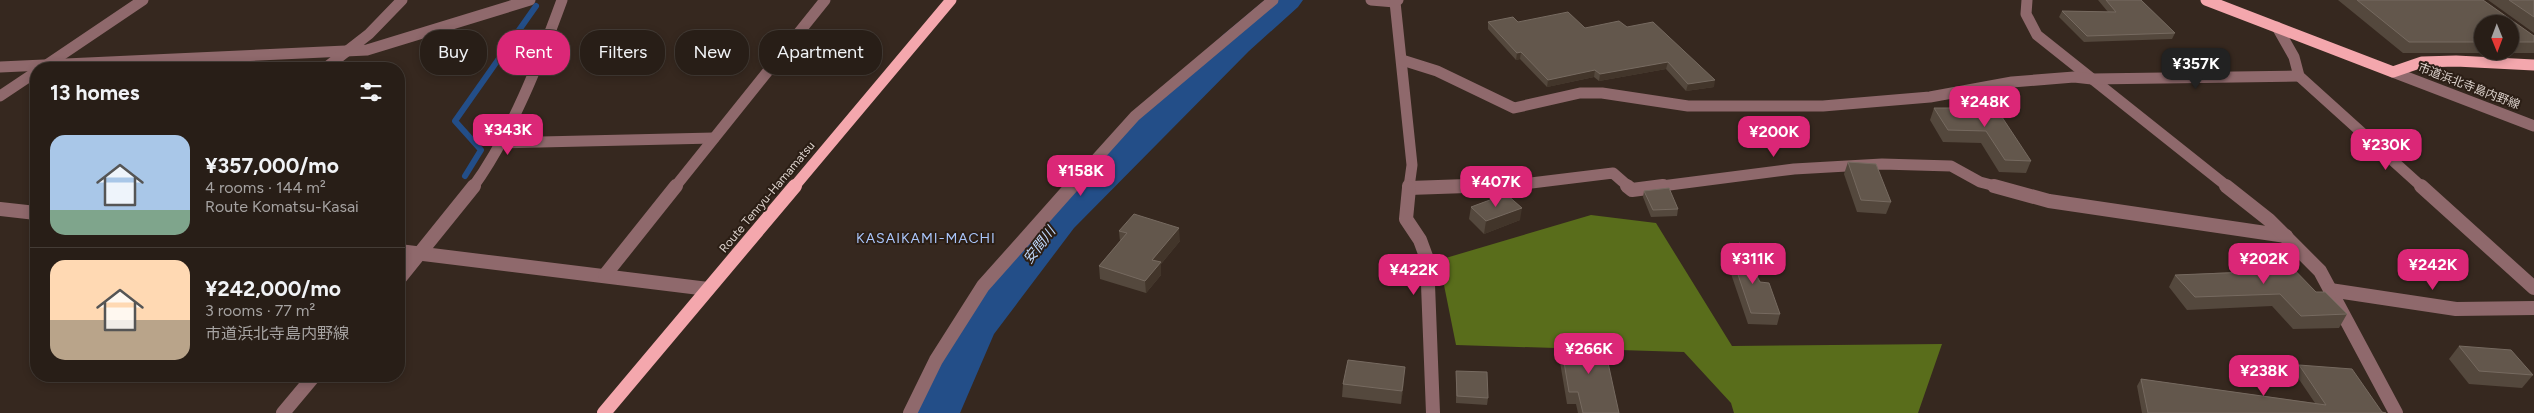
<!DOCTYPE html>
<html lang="en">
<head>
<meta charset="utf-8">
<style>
	body { margin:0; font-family:Figtree,"Noto Sans JP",sans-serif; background:#302720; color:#f1f3f6; height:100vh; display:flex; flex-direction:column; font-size:19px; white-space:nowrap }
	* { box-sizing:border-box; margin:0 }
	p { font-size:16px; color:#a5a2a1 }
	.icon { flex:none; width:28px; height:28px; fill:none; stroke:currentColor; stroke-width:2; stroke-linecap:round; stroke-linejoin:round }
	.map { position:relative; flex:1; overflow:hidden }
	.sheet { position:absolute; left:30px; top:62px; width:375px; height:320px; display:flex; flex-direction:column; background:#281e17; border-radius:20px; box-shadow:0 2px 8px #0003,0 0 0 1px #443c36 }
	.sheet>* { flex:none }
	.top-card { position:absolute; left:420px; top:30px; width:475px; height:45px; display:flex; gap:10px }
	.needle { width:32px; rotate:179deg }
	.controls { position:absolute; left:2474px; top:15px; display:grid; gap:10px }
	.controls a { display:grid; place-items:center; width:45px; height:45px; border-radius:50%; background:#281e17; box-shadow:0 2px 8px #0003,0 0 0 1px #443c36; font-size:25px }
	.price { position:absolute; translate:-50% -42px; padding:0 11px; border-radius:10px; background:#db2777; color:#fff; font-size:16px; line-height:32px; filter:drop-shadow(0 1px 2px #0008) }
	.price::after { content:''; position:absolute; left:50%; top:30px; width:15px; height:11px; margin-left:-8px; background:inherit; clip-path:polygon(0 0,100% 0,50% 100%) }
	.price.current { background:#222; color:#fff }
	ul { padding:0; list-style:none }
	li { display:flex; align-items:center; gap:15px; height:125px; padding:0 20px }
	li+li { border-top:1px solid #443c36 }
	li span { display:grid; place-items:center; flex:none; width:140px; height:100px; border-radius:15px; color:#555 }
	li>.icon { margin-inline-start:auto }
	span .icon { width:60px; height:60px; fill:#fffc; stroke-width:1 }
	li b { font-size:21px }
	h2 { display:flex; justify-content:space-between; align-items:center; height:60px; padding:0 20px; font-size:21px }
	.tag { padding:0 18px; border-radius:20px; background:#281e17; box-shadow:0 2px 8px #0003,0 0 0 1px #443c36; font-size:18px; line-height:45px }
	.tag.current { background:#db2777; color:#fff }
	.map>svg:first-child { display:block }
	.forest { fill:#596d1b }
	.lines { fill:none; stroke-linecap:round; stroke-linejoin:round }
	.stream { stroke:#234e88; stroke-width:6 }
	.river { fill:#234e88; fill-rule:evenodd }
	.minor-far1 { stroke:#8f696c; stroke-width:11 }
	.minor { stroke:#8f696c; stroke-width:14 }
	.major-far1 { stroke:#f4a7ad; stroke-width:11 }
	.major { stroke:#f4a7ad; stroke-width:14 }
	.wall { fill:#54483d; fill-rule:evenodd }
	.shaded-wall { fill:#42352a }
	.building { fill:#63574c; stroke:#766a60 }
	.labels { text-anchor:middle; stroke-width:4; stroke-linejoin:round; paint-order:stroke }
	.street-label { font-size:12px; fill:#dcd2cc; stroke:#2b1e15 }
	.neighbourhood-label { font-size:14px; letter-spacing:1px; fill:#aac6fb; stroke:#2b1e15 }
	.water-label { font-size:14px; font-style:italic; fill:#bfd8fb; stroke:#2b1e15 }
</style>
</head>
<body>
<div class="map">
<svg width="2534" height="413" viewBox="0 0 2534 413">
	<rect width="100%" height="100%" fill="#36281f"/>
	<polygon class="forest" points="1591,215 1656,223 1732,346 1942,344 1918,413 1734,413 1731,403 1684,352 1456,345 1439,260"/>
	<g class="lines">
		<polyline class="stream" points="465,176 481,150 455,121 536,6"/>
		<polygon class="river" points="1265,0 1303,0 1298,7 1249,51 1074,228 994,334 960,413 910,413 956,318 1044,210 1223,35"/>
		<g class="minor-far1">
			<polyline points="1371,0 1395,2"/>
			<polyline points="1398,0 1395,2 1412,165 1409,187"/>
			<polyline points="2027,0 2026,14 2037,35 2228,187"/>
			<polyline points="2277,27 2294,57 2299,76 2422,187"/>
			<polyline points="1402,60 1437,71 1514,108 1580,93 1602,93 1688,106 1823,106 1930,97 2012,82 2074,77 2092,79 2299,76"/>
			<polyline points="48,64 143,0"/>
			<polyline points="0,67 367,50 530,0"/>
			<polyline points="324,69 369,34 402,0"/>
			<polyline points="2393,72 2534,126"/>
			<polyline points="0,96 36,72"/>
			<polyline points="500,143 714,138"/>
			<path d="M473,187C511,135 540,60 562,0"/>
			<polyline points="675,187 825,0"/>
			<polyline points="1071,187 1135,116 1273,0"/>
			<polyline points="1432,187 1523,184 1613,173 1629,187"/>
			<polyline points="1654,187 1794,169 1882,164 1951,166 1980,182 1999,187"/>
		</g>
		<g class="minor">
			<polyline points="1409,186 1409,188 1467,186"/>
			<polyline points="1627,186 1632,190 1663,186"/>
			<polyline points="1994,186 2049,201 2286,236"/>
			<polyline points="2226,186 2269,220 2320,271 2396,413"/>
			<polyline points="2421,186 2534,288"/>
			<polyline points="1409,188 1406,219 1420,240 1427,259 1433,413"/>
			<polyline points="0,209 36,213"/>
			<polyline points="399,251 708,289"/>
			<polyline points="605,275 676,186"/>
			<polyline points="399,279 474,186"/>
			<polyline points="2330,290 2456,309 2534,308"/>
			<polyline points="283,413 314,376"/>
			<polyline points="910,413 936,360 983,286 1072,186"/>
		</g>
		<g class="major-far1">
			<polyline points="2206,0 2393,72 2422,62 2456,61 2534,65"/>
			<polyline points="794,187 951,0"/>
		</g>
		<polyline class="major" points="604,413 795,186"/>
	</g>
	<g class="wall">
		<polygon points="2098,0 2141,0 2175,33 2172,39 2084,42 2059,17 2062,11 2108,12"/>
		<path d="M2338,0H2483L2534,36V53H2403ZM2482,24H2510V51H2482Z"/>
		<polygon points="2488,0 2534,0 2534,33"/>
		<polygon points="1488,22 1518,22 1585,28 1627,27 1714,87 1686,91 1666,69 1599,81 1594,77 1547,87 1520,59 1516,60 1488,29"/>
		<polygon points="1970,104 2031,161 2026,173 1999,172 1981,143 1943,142 1930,120 1934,108 1968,108"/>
		<polygon points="1848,162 1891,202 1886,214 1857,212 1844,174"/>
		<polygon points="1644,191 1678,209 1677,216 1651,217 1643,197"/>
		<polygon points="1471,207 1520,220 1484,234 1469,219"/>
		<polygon points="1119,231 1180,241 1161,264 1161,275 1146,293 1100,279 1099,266 1120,241"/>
		<polygon points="1729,248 1780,314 1777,325 1748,324 1726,259"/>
		<polygon points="2236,257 2316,292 2347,314 2339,328 2293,329 2272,306 2187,310 2169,287 2175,275 2232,272 2229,269"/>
		<polygon points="1560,338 1619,413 1578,413 1576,404 1567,404 1558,350"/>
		<polygon points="2459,346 2533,375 2522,388 2469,384 2449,359"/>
		<polygon points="2299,365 2382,412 2386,413 2142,413 2137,386 2141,379 2315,403 2294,372"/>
		<polygon points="1456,371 1488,398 1487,405 1456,403"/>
		<polygon points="1404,381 1401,404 1342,397 1343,384"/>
	</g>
	<g class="shaded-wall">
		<polygon points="1521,52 1520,59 1516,60 1517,53"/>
		<polygon points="1668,62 1666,69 1599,81 1600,74"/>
		<polygon points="1595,70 1594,77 1547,87 1548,80"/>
		<polygon points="1715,80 1714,87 1686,91 1688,84"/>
		<polygon points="1522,208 1520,220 1484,234 1486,221"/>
		<polygon points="1179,228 1180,241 1161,264 1161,275 1146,293 1145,281 1152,260"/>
		<polygon points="1405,367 1404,381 1401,404 1402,391"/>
	</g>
	<g class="building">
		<polygon points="2106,0 2141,0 2175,33 2087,36 2062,11 2116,12"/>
		<polygon points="2357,0 2483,0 2534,36 2534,42 2510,42 2510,24 2482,24 2482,42 2409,42"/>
		<polygon points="2509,0 2534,0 2534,17"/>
		<polygon points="1568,12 1585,28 1619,21 1627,27 1653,22 1715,80 1688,84 1668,62 1600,74 1595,70 1548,80 1521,52 1517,53 1488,22 1513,17 1518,22"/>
		<polygon points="1970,104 1994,105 2031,161 2005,160 1986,131 1948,130 1934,108 1973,108"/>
		<polygon points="1848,162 1876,164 1891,202 1861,200"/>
		<polygon points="1669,188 1678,209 1653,210 1644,191"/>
		<polygon points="1506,194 1522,208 1486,221 1471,207"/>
		<polygon points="1134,214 1179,228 1152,260 1161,262 1145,281 1099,266 1127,233 1119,231"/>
		<polygon points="1740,243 1760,282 1769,283 1780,314 1751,313 1729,248"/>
		<polygon points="2280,255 2316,292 2325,292 2347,314 2301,316 2280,294 2195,297 2175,275 2250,272 2236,257"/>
		<polygon points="1560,338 1603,340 1619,413 1583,413 1578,392 1569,392"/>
		<polygon points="2459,346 2511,350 2533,375 2479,371"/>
		<polygon points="1348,360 1405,367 1402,391 1343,384"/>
		<polygon points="2299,365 2352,369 2382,412 2386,413 2148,413 2141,379 2326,405"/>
		<polygon points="1456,371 1487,372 1488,398 1457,396"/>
	</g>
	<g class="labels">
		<g class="street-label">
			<text transform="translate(2469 86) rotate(21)" y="4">市道浜北寺島内野線</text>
			<text transform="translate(767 197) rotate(-50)" y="4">Route Tenryu-Hamamatsu</text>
		</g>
		<g class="neighbourhood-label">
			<text x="926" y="243">KASAIKAMI-MACHI</text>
		</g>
		<g class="water-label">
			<text transform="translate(1039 245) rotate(-52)" y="5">安間川</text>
		</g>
	</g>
</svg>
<div class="controls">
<a><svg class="needle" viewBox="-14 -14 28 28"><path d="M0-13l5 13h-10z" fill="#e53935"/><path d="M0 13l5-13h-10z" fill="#a5a2a1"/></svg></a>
</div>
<b class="price current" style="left:2196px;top:90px">¥357K</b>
<b class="price" style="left:1985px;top:128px">¥248K</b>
<b class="price" style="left:508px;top:156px">¥343K</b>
<b class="price" style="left:1774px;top:158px">¥200K</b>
<b class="price" style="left:2386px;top:171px">¥230K</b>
<b class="price" style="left:1081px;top:197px">¥158K</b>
<b class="price" style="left:1496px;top:208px">¥407K</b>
<b class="price" style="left:1753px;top:285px">¥311K</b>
<b class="price" style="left:2264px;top:285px">¥202K</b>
<b class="price" style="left:2433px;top:291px">¥242K</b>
<b class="price" style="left:1414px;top:296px">¥422K</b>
<b class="price" style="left:1589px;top:375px">¥266K</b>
<b class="price" style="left:2264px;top:397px">¥238K</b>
<div class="top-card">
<a class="tag">Buy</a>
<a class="tag current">Rent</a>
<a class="tag">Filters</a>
<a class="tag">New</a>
<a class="tag">Apartment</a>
</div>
<section class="sheet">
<h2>13 homes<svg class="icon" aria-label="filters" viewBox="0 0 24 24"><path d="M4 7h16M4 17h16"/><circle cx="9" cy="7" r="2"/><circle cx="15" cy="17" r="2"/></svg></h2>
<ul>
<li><span style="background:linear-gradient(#a9c7e8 75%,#7fa58c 0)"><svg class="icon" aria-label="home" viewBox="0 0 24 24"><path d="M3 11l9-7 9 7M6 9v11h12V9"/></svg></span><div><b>¥357,000/mo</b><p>4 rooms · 144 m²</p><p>Route Komatsu-Kasai</p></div></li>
<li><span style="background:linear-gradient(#ffd9b3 60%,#b9a48a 0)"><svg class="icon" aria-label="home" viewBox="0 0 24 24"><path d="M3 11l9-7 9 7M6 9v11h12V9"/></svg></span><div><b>¥242,000/mo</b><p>3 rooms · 77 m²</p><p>市道浜北寺島内野線</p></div></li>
</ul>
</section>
</div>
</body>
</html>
